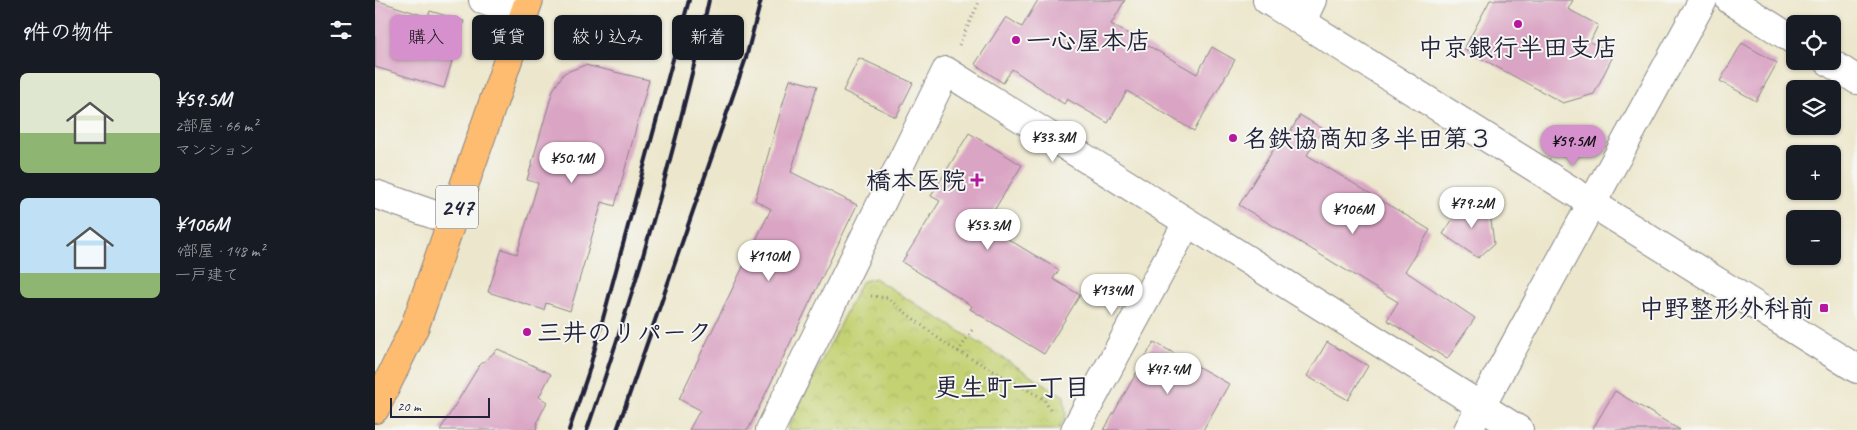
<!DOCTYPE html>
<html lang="ja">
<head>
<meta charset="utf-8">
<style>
	body { margin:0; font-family:Caveat,"Klee One",sans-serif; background:#20242c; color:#f1f3f6; height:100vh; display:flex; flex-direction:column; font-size:19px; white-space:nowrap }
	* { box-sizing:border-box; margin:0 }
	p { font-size:16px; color:#9ea1a6 }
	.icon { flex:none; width:28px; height:28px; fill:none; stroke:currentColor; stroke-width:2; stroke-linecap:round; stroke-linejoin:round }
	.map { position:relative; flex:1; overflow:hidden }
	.sheet { display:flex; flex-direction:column; background:#171b24; width:375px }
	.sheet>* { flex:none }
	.guide { position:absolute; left:15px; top:15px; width:475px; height:45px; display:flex; gap:10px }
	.buttons { position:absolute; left:1411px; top:15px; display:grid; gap:10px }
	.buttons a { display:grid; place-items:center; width:55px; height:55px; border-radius:8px; background:#171b24; box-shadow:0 1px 4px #0004; font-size:25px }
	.scale { position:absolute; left:15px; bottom:12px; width:100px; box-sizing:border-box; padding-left:5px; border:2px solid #22223b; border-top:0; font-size:14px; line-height:18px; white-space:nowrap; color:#22223b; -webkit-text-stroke:4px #f6f6f2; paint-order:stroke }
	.price { position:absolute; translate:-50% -42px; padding:0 11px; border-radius:18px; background:#fff; color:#222; font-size:16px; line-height:32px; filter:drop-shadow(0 1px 2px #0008) }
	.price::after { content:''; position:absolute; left:50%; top:30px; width:15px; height:11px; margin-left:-8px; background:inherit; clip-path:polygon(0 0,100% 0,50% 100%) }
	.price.current { background:#d690ce; color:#111 }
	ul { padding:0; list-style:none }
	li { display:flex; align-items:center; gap:15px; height:125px; padding:0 20px }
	li span { display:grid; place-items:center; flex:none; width:140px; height:100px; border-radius:8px; color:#555 }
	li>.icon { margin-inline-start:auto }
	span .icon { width:60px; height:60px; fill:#fffc; stroke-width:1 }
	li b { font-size:21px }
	h2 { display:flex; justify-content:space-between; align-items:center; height:60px; padding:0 20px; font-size:21px }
	.pill { padding:0 18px; border-radius:8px; background:#171b24; box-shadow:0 1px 4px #0004; font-size:18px; line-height:45px }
	.pill.current { background:#d690ce; color:#111 }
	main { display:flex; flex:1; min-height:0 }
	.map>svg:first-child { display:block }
	.park { fill:url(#park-crowns); stroke:#737a57 }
	.building { fill:#daa5c4 }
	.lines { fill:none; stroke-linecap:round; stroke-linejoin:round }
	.minor-casing { stroke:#878484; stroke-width:30 }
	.tertiary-casing { stroke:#878484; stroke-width:30 }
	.trunk-casing { stroke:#878484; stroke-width:30 }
	.path { stroke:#878484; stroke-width:3; stroke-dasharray:1 4; stroke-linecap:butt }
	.minor { stroke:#fff; stroke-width:28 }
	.tertiary { stroke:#fff; stroke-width:28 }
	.trunk { stroke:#febc70; stroke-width:28 }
	.rail { stroke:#22223b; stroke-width:4 }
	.poi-dot { fill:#b5179e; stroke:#f6f6f2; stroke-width:2 }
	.labels { text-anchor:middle; stroke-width:4; stroke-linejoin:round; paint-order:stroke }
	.shield { fill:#f6f6f2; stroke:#626272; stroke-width:1 }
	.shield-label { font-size:24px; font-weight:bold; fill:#22223b }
	.poi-label { font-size:25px; font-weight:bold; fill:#22223b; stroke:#f6f6f2; text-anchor:start }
	.neighbourhood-label { font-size:26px; font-weight:bold; fill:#22223b; stroke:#f6f6f2 }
</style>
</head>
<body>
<main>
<section class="sheet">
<h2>9件の物件<svg class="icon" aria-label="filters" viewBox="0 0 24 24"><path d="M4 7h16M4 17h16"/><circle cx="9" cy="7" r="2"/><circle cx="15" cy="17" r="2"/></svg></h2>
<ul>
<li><span style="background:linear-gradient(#dfe7d0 60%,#8fb573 0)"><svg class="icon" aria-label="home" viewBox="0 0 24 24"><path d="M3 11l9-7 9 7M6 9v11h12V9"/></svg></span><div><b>¥59.5M</b><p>2部屋 · 66 m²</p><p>マンション</p></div></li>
<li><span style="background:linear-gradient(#bfe0f5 75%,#8fb573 0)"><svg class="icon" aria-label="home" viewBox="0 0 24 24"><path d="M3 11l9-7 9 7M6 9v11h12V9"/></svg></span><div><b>¥106M</b><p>4部屋 · 148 m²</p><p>一戸建て</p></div></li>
</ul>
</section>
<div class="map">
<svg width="1482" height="430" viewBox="0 0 1482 430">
	<defs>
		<pattern id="park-crowns" width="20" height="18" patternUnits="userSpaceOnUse" patternTransform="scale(1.25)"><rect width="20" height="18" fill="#c4d273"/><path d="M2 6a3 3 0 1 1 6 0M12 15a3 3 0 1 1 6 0" fill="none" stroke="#a8b464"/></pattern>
	</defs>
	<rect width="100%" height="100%" fill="#f6f6f2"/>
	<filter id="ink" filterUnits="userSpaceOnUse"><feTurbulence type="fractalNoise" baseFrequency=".02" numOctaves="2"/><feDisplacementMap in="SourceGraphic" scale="10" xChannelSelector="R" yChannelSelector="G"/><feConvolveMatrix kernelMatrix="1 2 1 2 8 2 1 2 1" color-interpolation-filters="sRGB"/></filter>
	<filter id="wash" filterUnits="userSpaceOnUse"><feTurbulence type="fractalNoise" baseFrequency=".0096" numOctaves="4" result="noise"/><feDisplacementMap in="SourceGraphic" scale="20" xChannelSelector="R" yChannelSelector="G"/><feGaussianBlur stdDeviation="1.12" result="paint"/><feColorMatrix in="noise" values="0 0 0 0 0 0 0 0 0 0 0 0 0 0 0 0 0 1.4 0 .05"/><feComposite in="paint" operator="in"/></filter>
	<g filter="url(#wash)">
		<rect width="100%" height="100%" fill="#ece7cc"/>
		<polygon class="park" points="499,278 689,396 691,415 683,430 412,430 486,282"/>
		<g id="blocks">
			<g class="building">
				<polygon points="0,0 53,17 55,11 89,21 69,88 0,67"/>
				<polygon points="663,0 750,0 736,24 822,74 837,47 860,60 819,131 752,91 733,123 692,99 689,104 637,69 628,83 600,64 631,17 647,27"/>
				<polygon points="1115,0 1198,0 1193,9 1223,25 1215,42 1239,54 1219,94 1188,103 1089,49"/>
				<polygon points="1367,43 1402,63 1381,101 1345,81"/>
				<polygon points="484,58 538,83 521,117 468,91"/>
				<polygon points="210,65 274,80 240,206 227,202 195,311 171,303 169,310 113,292 127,249 142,254 163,183 152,180 178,90 189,73"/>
				<polygon points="415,79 442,86 416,172 482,205 373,430 314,430 325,410 304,399 396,209 380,200"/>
				<polygon points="925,115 948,129 932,155 1055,230 1030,271 1100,318 1072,359 1012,320 1023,302 864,205 905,139 910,141"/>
				<polygon points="594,133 647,165 610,225 684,270 678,279 705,295 669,354 595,309 597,306 527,262 565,201 556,196"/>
				<polygon points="1091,199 1115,212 1119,244 1103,258 1068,234"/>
				<polygon points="779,342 854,384 828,430 729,430"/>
				<polygon points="952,342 993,366 973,400 932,376"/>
				<polygon points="123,349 176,374 164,397 172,402 163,420 161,430 65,430 104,366"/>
				<polygon points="1240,391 1305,430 1217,430"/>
			</g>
		</g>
	</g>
	<g filter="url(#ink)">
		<use href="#blocks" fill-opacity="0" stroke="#878484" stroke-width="1"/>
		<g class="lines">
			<g class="minor-casing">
				<g id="minor">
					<polyline points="108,0 149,15"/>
					<polyline points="1355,0 1420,41"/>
					<polyline points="927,21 937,0"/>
					<polyline points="1453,61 1482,80"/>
					<polyline points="0,194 77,221"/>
					<polyline points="395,430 571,71 1144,430"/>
					<polyline points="700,430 812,223"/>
				</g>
			</g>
			<g class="tertiary-casing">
				<g id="tertiary">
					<polyline points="892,0 1482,369"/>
					<polyline points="1093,430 1328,0"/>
				</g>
			</g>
			<g class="trunk-casing">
				<polyline id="trunk" points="0,409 40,326 154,0"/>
			</g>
			<g class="path">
				<polyline points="584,45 605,0"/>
				<polyline points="496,296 512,298 572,345 669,399 675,410"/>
				<polyline points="583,352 599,327"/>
			</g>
			<use href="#minor" class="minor"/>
			<use href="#tertiary" class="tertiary"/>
			<use href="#trunk" class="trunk"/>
			<g class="rail">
				<polyline points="194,430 213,374 314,0"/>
				<path d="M212,430C261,289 302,145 334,0"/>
				<polyline points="242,430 371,58 386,0"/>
			</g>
		</g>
	</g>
	<g class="poi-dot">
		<circle cx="1143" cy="24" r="5"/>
		<circle cx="641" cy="40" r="5"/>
		<circle cx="858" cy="138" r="5"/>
		<path d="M599.5 172.5h5v5h5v5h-5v5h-5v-5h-5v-5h5z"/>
		<rect x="1444" y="303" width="10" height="10" rx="2.5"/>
		<circle cx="152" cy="332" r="5"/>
	</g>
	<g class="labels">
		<rect class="shield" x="61" y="185.5" width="42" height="43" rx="4"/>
		<g class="shield-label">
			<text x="82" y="215">247</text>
		</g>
		<g class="poi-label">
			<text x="651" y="49">一心屋本店</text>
			<text x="1143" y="56" text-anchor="middle">中京銀行半田支店</text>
			<text x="868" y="147">名鉄協商知多半田第３</text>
			<text x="591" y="189" text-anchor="end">橋本医院</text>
			<text x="1439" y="317" text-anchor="end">中野整形外科前</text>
			<text x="162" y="341">三井のリパーク</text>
		</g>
		<g class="neighbourhood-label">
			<text x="637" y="396">更生町一丁目</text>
		</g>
	</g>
</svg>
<div class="buttons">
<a><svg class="icon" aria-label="locate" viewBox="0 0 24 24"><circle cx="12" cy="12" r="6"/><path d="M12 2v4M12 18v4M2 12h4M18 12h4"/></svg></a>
<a><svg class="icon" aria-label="layers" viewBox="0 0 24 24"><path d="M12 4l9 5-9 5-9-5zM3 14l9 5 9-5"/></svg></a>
<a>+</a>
<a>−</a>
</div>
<div class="scale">20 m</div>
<b class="price" style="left:678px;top:163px">¥33.3M</b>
<b class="price current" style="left:1198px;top:167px">¥59.5M</b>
<b class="price" style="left:197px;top:184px">¥50.1M</b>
<b class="price" style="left:1097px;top:229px">¥79.2M</b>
<b class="price" style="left:978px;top:235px">¥106M</b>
<b class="price" style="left:613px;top:251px">¥53.3M</b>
<b class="price" style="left:394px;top:282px">¥110M</b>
<b class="price" style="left:737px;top:316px">¥134M</b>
<b class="price" style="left:793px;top:395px">¥47.4M</b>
<div class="guide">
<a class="pill current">購入</a>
<a class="pill">賃貸</a>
<a class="pill">絞り込み</a>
<a class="pill">新着</a>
</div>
</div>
</main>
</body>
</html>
